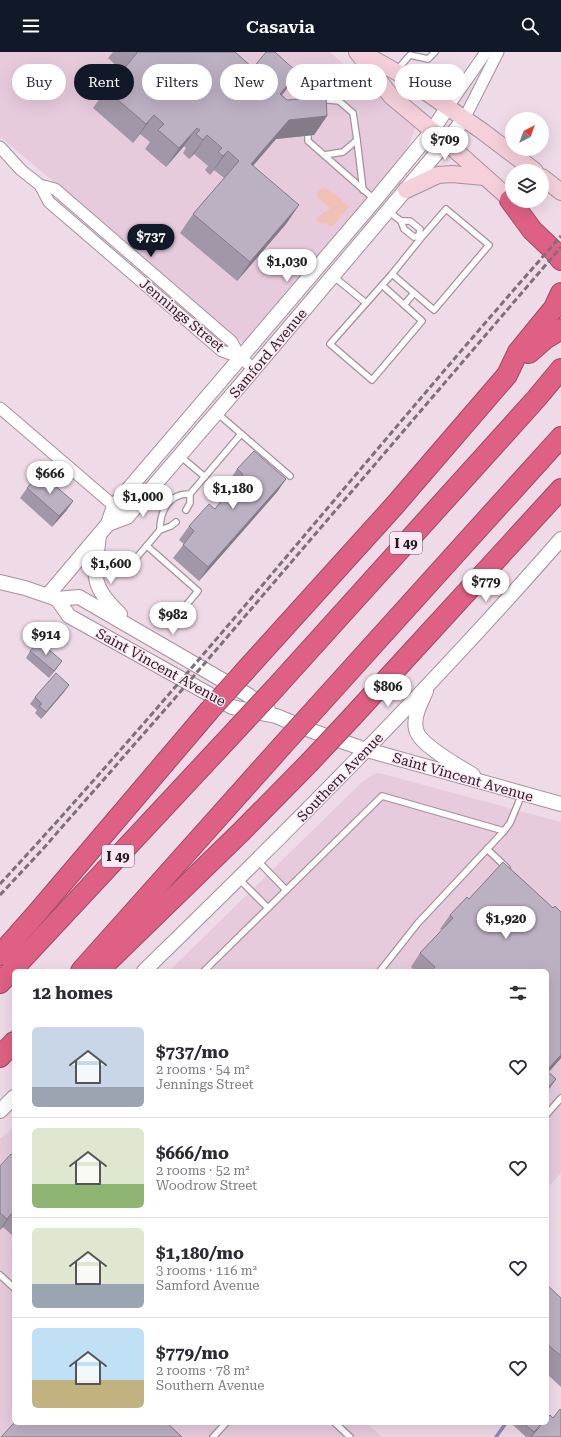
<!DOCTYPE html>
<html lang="en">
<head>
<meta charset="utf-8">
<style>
	body { margin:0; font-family:"Roboto Serif",serif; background:#f2f2f3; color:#2b2b33; height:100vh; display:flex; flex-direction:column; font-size:15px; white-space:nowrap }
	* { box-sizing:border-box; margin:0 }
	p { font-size:13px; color:#7c7c81 }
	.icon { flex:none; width:22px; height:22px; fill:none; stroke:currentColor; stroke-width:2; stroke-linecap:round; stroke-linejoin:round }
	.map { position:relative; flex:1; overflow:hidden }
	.side { position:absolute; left:12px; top:917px; width:537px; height:456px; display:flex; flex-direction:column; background:#fff; border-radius:6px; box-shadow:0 4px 16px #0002 }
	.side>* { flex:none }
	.hud { position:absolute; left:12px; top:12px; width:537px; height:36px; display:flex; gap:8px }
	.needle { width:26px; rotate:41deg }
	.fabs { position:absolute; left:505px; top:60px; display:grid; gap:8px }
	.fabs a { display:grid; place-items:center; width:44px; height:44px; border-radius:50%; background:#fff; box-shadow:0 4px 16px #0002; font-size:20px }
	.price { position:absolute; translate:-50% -34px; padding:0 9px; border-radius:14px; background:#fff; color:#222; font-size:13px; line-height:26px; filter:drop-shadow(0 1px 2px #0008) }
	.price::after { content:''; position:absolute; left:50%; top:24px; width:12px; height:9px; margin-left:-6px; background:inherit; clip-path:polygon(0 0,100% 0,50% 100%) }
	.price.selected { background:#111827; color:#fff }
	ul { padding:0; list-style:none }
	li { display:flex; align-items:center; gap:12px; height:100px; padding:0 20px }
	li+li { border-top:1px solid #e1e1e2 }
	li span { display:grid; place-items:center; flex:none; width:112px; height:80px; border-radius:6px; color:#555 }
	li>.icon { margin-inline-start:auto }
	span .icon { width:48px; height:48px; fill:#fffc; stroke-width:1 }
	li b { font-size:17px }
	h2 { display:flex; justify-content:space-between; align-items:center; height:48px; padding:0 20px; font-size:17px }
	.pill { padding:0 14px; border-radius:18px; background:#fff; box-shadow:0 4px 16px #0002; font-size:14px; line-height:36px }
	.pill.selected { background:#111827; color:#fff }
	header { display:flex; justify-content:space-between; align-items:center; height:52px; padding:0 20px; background:#111827; color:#fff; font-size:18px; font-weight:600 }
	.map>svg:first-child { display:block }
	.built { fill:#e7cbdd }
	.green { fill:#f0c0b7 }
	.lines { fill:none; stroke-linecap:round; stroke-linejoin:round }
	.stream { stroke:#8c8abe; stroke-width:3.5 }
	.service-casing { stroke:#a5919e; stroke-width:8 }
	.minor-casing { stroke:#a5919e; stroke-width:13 }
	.tertiary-casing { stroke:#a5919e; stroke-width:16 }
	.secondary-casing { stroke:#a5919e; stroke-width:18 }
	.motorway-casing { stroke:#9e4862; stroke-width:22 }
	.service { stroke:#fff; stroke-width:5.5 }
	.minor { stroke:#fff; stroke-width:11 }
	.tertiary { stroke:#fff; stroke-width:14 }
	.secondary { stroke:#f5cfda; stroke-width:16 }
	.motorway { stroke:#df6085; stroke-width:20 }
	.rail { stroke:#7d7079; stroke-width:3; stroke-dasharray:6 3; stroke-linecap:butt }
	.motorway-bridge-casing { stroke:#9e4862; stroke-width:22; stroke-linecap:butt }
	.motorway-bridge { stroke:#df6085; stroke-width:20 }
	.wall { fill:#a297a8 }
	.shaded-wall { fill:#847b88 }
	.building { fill:#bcb0c3; stroke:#847b88 }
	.labels { text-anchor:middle; stroke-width:3; stroke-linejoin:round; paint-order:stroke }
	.shield { fill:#fde7f5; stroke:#655961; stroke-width:1 }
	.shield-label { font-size:13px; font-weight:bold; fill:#241c21 }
	.street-label { font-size:14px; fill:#241c21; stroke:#fde7f5 }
</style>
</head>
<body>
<header><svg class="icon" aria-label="menu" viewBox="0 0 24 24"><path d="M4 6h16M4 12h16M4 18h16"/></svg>Casavia<svg class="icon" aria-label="search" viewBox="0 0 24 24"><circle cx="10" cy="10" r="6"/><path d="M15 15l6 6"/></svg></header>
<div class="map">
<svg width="561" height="1385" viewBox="0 0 561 1385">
	<rect width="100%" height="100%" fill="#efdae8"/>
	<g class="built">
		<polygon points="0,0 330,0 415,76 406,101 244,292 2,86 0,87"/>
		<polygon points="378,721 383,722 561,770 561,1121 547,1136 547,919 169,919 362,730 372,723"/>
		<polygon points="14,1075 14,1371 367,1371 382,1385 0,1385 0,1087"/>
	</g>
	<path class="green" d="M321,136H326L330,140H333L349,155L333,174H330L326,171L321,172L316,167C320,162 325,161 330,156L318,146L317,141Z"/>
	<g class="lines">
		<polyline class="stream" points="496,1385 506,1371"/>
		<g class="service-casing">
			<g id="service">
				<polyline points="397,18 410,3 428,7 435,0"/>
				<polyline points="319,47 321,29"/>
				<polyline points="308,84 308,89 324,103 343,100 357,88 353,61 339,49 319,47"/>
				<polyline points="357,88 363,138"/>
				<polyline points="324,103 374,147"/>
				<polyline points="388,159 401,169 404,177 414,185 419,184"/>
				<polyline points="401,169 410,169 420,177 419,184 421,186 392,222 434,258 489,193 446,157 421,186"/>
				<polyline points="333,224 366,251"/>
				<polyline points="382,233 422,269 372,328 330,292 392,222"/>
				<polyline points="404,253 414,241"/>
				<polyline points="217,361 290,424"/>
				<polyline points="180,404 205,425"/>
				<polyline points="186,458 190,451 190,442"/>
				<polyline points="160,478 171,474 176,470"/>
				<polyline points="147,494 198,539 178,563"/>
				<path d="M126,518L160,478C160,459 169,441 190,442L241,382"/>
				<polyline points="487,797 507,816"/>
				<polyline points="257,808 286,838"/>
				<polyline points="239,827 268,856"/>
				<polyline points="204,919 382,744 504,779"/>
				<polyline points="380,919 418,871 504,779 510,771 522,742"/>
				<polyline points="547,1062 561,1046"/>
				<polyline points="0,1223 14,1236"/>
				<polyline points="335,1371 350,1385"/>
				<polyline points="213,1385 226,1371"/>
			</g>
		</g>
		<g class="minor-casing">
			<g id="minor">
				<polyline points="447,56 486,0"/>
				<polyline points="464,67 498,0"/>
				<polyline points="0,95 21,118 40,133 49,150 222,299 240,305"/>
				<polyline points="40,133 55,137 232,290 240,305 254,317"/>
				<polyline points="0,356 127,465"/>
			</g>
		</g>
		<g class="tertiary-casing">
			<g id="tertiary">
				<polyline points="108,472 127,465 254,317 446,90 464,67"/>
				<path d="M99,483C95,522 88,532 120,562"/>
				<polyline points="0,530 25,536 57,547 79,545 248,643 268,658"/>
				<polyline points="48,543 108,472 114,454 375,148 432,79 447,56"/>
				<polyline points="57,547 69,564 232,655 276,664 315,680 367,698 561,752"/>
				<path d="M426,639C421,651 413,664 416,677C418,692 460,715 473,723"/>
				<path d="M144,919C287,780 429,638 561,487"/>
				<polyline points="0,1059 14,1045"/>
			</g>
		</g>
		<g class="secondary-casing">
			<g id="secondary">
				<polyline points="357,0 391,44 446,90 520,156"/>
				<polyline points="361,0 400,22 482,79 535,119"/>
				<polyline points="542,125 561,140"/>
				<polyline points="406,138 438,123 452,122 484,125"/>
			</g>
		</g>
		<g class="motorway-casing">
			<g id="motorway">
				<polyline points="510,148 532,178 554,199 561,208"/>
				<polyline points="529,301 545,287 561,277"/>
				<polyline points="244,620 395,453 507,323 518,300 554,256 561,241"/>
				<polyline points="276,635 536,347 561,317"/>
				<polyline points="318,654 561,385"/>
				<polyline points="353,664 561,437"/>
				<polyline points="0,903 37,861 208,660"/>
				<polyline points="81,919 281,695"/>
				<polyline points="98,919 241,780 309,711"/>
				<polyline points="0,931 237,677"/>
				<polyline points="0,1005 14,990"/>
			</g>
		</g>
		<use href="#service" class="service"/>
		<use href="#minor" class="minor"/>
		<use href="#tertiary" class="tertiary"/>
		<use href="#secondary" class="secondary"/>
		<use href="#motorway" class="motorway"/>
		<g class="rail">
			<path d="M0,832C194,622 372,398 561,184"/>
			<polyline points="0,843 42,798 175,646 561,195"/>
		</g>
		<g class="motorway-bridge-casing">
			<g id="motorway-bridge">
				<polyline points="208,660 244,620"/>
				<polyline points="237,677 276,635"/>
				<polyline points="281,695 318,654"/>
				<polyline points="309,711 353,664"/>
			</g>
		</g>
		<use href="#motorway-bridge" class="motorway-bridge"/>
	</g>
	<g class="wall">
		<polygon points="113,0 235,0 253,16 298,21 282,43 287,48 327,64 314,83 276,87 253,114 299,153 286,172 237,229 180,181 193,162 224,126 214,118 210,123 205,118 208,114 194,102 189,107 183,101 186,96 184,94 166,115 145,97 150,90 140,82 133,91 93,56 106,38 122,19 108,6"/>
		<polygon points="237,417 286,427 277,440 199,529 173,506 184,492 179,488 189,474 215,457 232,434 228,431"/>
		<polygon points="27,436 73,449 66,459 52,475 20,446"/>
		<polygon points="30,599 57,616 49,626 26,606"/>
		<polygon points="69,633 64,640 41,667 35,661 37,658 30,652 35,645"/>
		<polygon points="503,810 553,856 555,854 561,860 561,1006 548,1020 556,1027 547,1040 547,919 415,919 411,915 420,901 442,878 440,877 450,863 467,845 469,847"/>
		<polygon points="14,1104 14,1185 3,1175 0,1178 0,1114"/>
		<polygon points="547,1233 561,1246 561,1335 547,1322"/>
		<polygon points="514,1371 538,1371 535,1380 531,1385 526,1385 513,1373"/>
	</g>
	<g class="shaded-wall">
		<polygon points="298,21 285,39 267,61 280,42"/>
		<polygon points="154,63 140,82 133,91 146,72"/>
		<polygon points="327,64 314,83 276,87 238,131 251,112 289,68"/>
		<polygon points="197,76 184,94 166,115 179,96"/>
		<polygon points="207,83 194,102 189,107 203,88"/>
		<polygon points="228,99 214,118 210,123 223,104"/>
		<polygon points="299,153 286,172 237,229 250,210"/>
		<polygon points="286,427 277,440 199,529 208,515"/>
		<polygon points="73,449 66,459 52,475 59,464"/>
		<polygon points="62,609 57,616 49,626 54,619"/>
		<polygon points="69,633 64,640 41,667 46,660"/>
		<polygon points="561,1003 561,1006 547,1022 547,1018"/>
		<polygon points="556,1027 547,1040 547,1037"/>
		<polygon points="12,1161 3,1175 0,1178 7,1167"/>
		<polygon points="540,1373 535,1380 530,1385 534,1380"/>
	</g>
	<g class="building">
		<polygon points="136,0 235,0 253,16 266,0 275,0 298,21 280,42 287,48 326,45 327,64 289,68 251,112 299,153 250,210 193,162 239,109 228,99 223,104 218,100 222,96 207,83 203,88 196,82 200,78 197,76 179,96 158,78 164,72 154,63 146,72 106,38 137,1"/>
		<polygon points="254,399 286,427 208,515 183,493 194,479 189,474 209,452 215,457 243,422 237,417"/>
		<polygon points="40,421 73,449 59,464 27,436"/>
		<polygon points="39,589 62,609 54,619 30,599"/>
		<polygon points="56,621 69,633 46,660 39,654 42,652 35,645"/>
		<polygon points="503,810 553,856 555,854 561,860 561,1003 547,1018 547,919 431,919 435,915 420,901 453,866 450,863 467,845 469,847"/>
		<polygon points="547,1019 556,1027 547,1037"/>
		<polygon points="11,1102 14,1104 14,1163 12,1161 7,1167 0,1161 0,1114"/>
		<polygon points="547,1233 561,1246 561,1304 547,1292"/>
		<polygon points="560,1357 561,1358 561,1385 531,1385 543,1371 547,1371 547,1367 550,1363 553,1366"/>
		<polygon points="14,1371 167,1371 182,1385 1,1385"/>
		<polygon points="523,1371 538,1371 540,1373 534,1380"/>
	</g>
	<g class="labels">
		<g class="shield">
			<rect x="390" y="480" width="32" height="22" rx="3"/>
			<rect x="102" y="793" width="32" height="22" rx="3"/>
		</g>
		<g class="shield-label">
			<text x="406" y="496">I 49</text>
			<text x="118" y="809">I 49</text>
		</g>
		<g class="street-label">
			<text transform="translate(182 263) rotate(40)" y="5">Jennings Street</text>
			<text transform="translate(268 301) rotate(-50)" y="5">Samford Avenue</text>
			<text transform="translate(161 615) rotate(29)" y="5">Saint Vincent Avenue</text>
			<text transform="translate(340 725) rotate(-46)" y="5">Southern Avenue</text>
			<text transform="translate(463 725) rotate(16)" y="5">Saint Vincent Avenue</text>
		</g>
	</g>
</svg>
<div class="fabs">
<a><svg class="needle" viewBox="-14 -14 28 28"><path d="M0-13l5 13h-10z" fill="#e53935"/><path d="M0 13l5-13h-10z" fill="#7c7c81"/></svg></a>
<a><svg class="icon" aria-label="layers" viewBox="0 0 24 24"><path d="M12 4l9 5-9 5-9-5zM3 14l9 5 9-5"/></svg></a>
</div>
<b class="price" style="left:445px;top:109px">$709</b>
<b class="price selected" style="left:151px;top:206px">$737</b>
<b class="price" style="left:287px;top:231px">$1,030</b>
<b class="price" style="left:50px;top:443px">$666</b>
<b class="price" style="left:233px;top:458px">$1,180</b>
<b class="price" style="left:143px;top:466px">$1,000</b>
<b class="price" style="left:111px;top:533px">$1,600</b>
<b class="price" style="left:486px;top:551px">$779</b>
<b class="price" style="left:173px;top:584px">$982</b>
<b class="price" style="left:46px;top:604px">$914</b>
<b class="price" style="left:388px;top:656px">$806</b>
<b class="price" style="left:506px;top:888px">$1,920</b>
<div class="hud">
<a class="pill">Buy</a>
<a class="pill selected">Rent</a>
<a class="pill">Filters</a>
<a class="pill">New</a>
<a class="pill">Apartment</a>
<a class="pill">House</a>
</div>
<section class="side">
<h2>12 homes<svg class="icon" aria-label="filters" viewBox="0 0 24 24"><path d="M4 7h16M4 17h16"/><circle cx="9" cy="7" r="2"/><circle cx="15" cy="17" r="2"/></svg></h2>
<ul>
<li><span style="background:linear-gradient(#c9d6e8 75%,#9aa5b1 0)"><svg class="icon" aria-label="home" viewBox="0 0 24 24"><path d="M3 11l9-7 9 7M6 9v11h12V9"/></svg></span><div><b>$737/mo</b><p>2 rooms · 54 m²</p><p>Jennings Street</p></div><svg class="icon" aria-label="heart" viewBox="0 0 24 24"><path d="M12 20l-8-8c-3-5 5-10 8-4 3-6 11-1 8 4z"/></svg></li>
<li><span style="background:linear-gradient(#dfe7d0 70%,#8fb573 0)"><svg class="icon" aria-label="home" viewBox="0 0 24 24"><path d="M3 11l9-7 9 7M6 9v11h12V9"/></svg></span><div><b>$666/mo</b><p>2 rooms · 52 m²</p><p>Woodrow Street</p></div><svg class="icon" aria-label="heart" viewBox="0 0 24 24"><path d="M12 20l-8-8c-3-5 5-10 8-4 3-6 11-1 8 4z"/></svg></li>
<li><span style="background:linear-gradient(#dfe7d0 70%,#9aa5b1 0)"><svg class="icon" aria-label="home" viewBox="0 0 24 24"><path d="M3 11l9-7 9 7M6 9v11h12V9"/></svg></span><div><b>$1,180/mo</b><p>3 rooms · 116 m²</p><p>Samford Avenue</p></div><svg class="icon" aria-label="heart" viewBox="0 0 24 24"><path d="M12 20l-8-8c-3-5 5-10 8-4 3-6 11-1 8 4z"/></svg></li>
<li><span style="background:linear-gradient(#bfe0f5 65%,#c2b280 0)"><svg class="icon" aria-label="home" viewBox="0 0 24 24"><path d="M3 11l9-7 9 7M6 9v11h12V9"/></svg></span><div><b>$779/mo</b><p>2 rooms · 78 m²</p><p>Southern Avenue</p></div><svg class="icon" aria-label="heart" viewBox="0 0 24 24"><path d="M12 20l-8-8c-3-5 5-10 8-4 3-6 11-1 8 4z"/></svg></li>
</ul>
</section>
</div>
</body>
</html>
